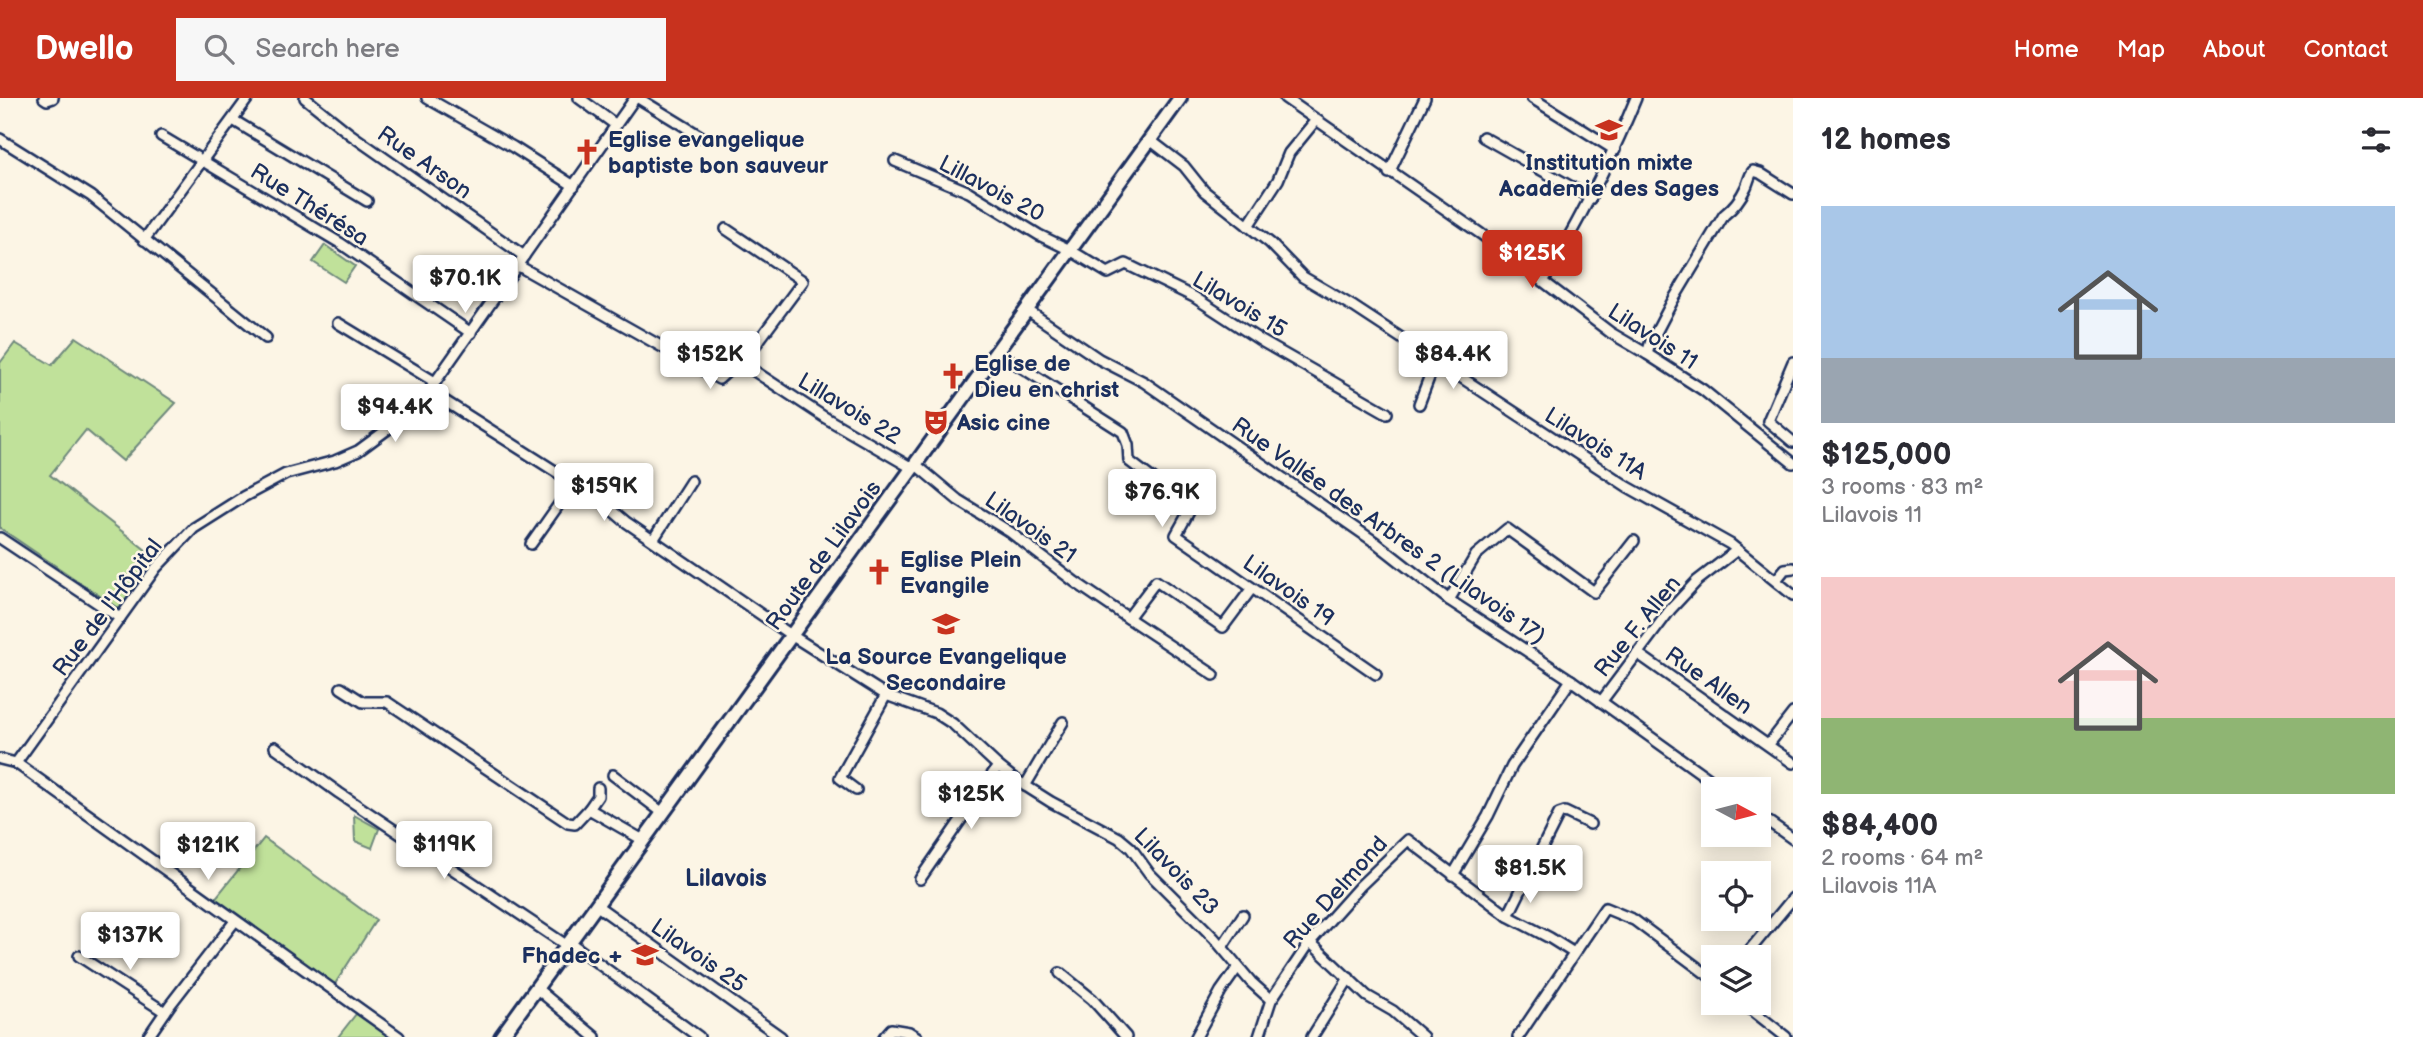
<!DOCTYPE html>
<html lang="en">
<head>
<meta charset="utf-8">
<style>
	body { margin:0; font-family:"Balsamiq Sans",sans-serif; background:#f7f7f7; color:#2b2b33; height:100vh; display:flex; flex-direction:column; font-size:26px; white-space:nowrap }
	* { box-sizing:border-box; margin:0 }
	p { font-size:23px; color:#7c7c81 }
	.icon { flex:none; width:38px; height:38px; fill:none; stroke:currentColor; stroke-width:2; stroke-linecap:round; stroke-linejoin:round }
	.map { position:relative; flex:1; overflow:hidden }
	.details { display:flex; flex-direction:column; background:#fff; width:630px }
	.details>* { flex:none }
	.needle { width:46px; rotate:97deg }
	.controls { position:absolute; left:1701px; top:679px; display:grid; gap:14px }
	.controls a { display:grid; place-items:center; width:70px; height:70px; border-radius:0px; background:#fff; box-shadow:0 4px 18px #0003; font-size:35px }
	.price { position:absolute; translate:-50% -60px; padding:0 16px; border-radius:7px; background:#fff; color:#222; font-size:23px; line-height:46px; filter:drop-shadow(0 2px 4px #0008) }
	.price::after { content:''; position:absolute; left:50%; top:42px; width:21px; height:16px; margin-left:-10px; background:inherit; clip-path:polygon(0 0,100% 0,50% 100%) }
	.price.active { background:#c8321e; color:#fff }
	ul { padding:0; list-style:none }
	li { display:grid; align-content:center; gap:14px; height:371px; padding:0 28px }
	li span { display:grid; place-items:center; height:217px; border-radius:0px; color:#555 }
	li>.icon { margin-inline-start:auto }
	span .icon { width:126px; height:126px; fill:#fffc; stroke-width:1 }
	li b { font-size:30px }
	h2 { display:flex; justify-content:space-between; align-items:center; height:84px; padding:0 28px; font-size:30px }
	header { display:flex; align-items:center; gap:42px; box-sizing:border-box; height:98px; padding:0 35px; background:#c8321e; color:#fff }
	header strong { font-size:33px }
	nav { display:flex; gap:38px; margin-inline-start:auto; font-size:24px }
	.search { width:490px; height:63px; background:#f7f7f7; display:flex; align-items:center; gap:18px; box-sizing:border-box; padding:0 24px; border-radius:0px; color:#7c7c81; font-size:26px }
	main { display:flex; flex:1; min-height:0 }
	.map>svg:first-child { display:block }
	.green { fill:#c0e19a; stroke:#6e887c; stroke-width:2 }
	.lines { fill:none; stroke-linecap:round; stroke-linejoin:round }
	.minor-casing { stroke:#1b2f5e; stroke-width:14 }
	.secondary-casing { stroke:#1b2f5e; stroke-width:18 }
	.minor { stroke:#fcf5e5; stroke-width:9 }
	.secondary { stroke:#fcf5e5; stroke-width:12 }
	.labels { text-anchor:middle; stroke-width:5; stroke-linejoin:round; paint-order:stroke }
	.poi-label { font-size:23px; font-weight:bold; fill:#1b2f5e; stroke:#fcf5e5; text-anchor:start }
	.street-label { font-size:23px; fill:#1b2f5e; stroke:#fcf5e5 }
	.neighbourhood-label { font-size:24px; font-weight:bold; fill:#1b2f5e; stroke:#fcf5e5 }
</style>
</head>
<body>
<header>
<strong>Dwello</strong>
<div class="search"><svg class="icon" aria-label="search" viewBox="0 0 24 24"><circle cx="10" cy="10" r="6"/><path d="M15 15l6 6"/></svg>Search here</div>
<nav><a>Home</a><a>Map</a><a>About</a><a>Contact</a></nav>
</header>
<main>
<div class="map">
<svg width="1793" height="939" viewBox="0 0 1793 939">
	<rect width="100%" height="100%" fill="#fcf5e5"/>
	<filter id="ink" filterUnits="userSpaceOnUse"><feTurbulence type="fractalNoise" baseFrequency=".0143" numOctaves="2"/><feDisplacementMap in="SourceGraphic" scale="14" xChannelSelector="R" yChannelSelector="G"/><feConvolveMatrix kernelMatrix="1 2 1 2 8 2 1 2 1" color-interpolation-filters="sRGB"/></filter>
	<g filter="url(#ink)">
		<g class="green">
			<polygon points="325,147 355,168 344,184 313,164"/>
			<polygon points="76,239 176,305 123,363 86,332 50,377 156,460 119,511 0,430 0,265 15,245 52,267"/>
			<polygon points="354,717 379,731 372,750 355,743"/>
			<polygon points="264,740 376,822 333,889 214,802"/>
			<polygon points="356,916 390,939 338,939"/>
		</g>
		<g class="lines">
			<g class="minor-casing">
				<g id="minor">
					<polyline points="44,0 47,2 53,0"/>
					<polyline points="305,0 350,36 524,158"/>
					<polyline points="427,0 513,49 574,88"/>
					<polyline points="579,0 616,27"/>
					<polyline points="638,0 702,39"/>
					<polyline points="1285,0 1481,136 1611,235 1647,256 1703,292 1793,365"/>
					<polyline points="1532,0 1615,52"/>
					<polyline points="233,22 367,103"/>
					<polyline points="161,38 340,145 471,235"/>
					<polyline points="1483,39 1591,100"/>
					<polyline points="0,41 91,98 266,240"/>
					<polyline points="1150,42 1184,68 1204,93 1270,145 1303,179 1354,209 1628,389 1730,446 1793,497"/>
					<polyline points="895,63 969,94 1039,137 1070,152 1108,175 1126,166 1194,199 1263,244 1387,315"/>
					<polyline points="1389,75 1425,0"/>
					<polyline points="1248,128 1278,82 1289,55 1316,22"/>
					<polyline points="726,131 803,183 742,265"/>
					<polyline points="144,142 248,0"/>
					<polyline points="517,167 719,281 739,263 824,319 912,370"/>
					<path d="M1544,182C1579,123 1610,64 1636,0"/>
					<polyline points="1027,212 1099,261 1144,284 1375,444 1449,502 1571,582 1723,691"/>
					<polyline points="338,225 435,284"/>
					<polyline points="996,253 1123,334 1128,347 1129,363 1191,410 1176,437 1376,576"/>
					<path d="M1647,256L1650,246L1672,204L1724,117C1733,110 1741,100 1746,89C1749,83 1749,78 1753,73L1760,75L1793,96"/>
					<polyline points="1793,264 1768,323 1793,344"/>
					<polyline points="429,293 599,401 626,424 791,537 886,597 936,615 953,626 998,668 1013,680 1051,704 1119,740 1131,750 1149,775 1214,840 1251,884 1271,902"/>
					<polyline points="1419,306 1435,264"/>
					<polyline points="915,366 958,402 1010,434 1075,484 1128,520 1156,483 1223,529 1252,490"/>
					<polyline points="0,440 120,520"/>
					<polyline points="653,442 691,383"/>
					<polyline points="531,446 574,385"/>
					<polyline points="1776,482 1785,471 1793,470"/>
					<polyline points="1449,502 1476,457 1507,431 1594,494 1634,443"/>
					<polyline points="1128,520 1214,577"/>
					<polyline points="1637,555 1793,665"/>
					<polyline points="341,590 363,604 387,604 568,725 575,726 589,711 643,742"/>
					<polyline points="1601,604 1670,512 1697,483 1737,452"/>
					<polyline points="1769,646 1793,615"/>
					<polyline points="275,649 339,695 566,847"/>
					<polyline points="0,661 16,665 399,939"/>
					<polyline points="16,665 156,470 194,430 243,399 286,376 335,363 358,353 396,325 429,293 635,0"/>
					<polyline points="613,677 663,715"/>
					<polyline points="1025,688 1063,624"/>
					<polyline points="856,692 840,680 886,597"/>
					<polyline points="589,711 598,698 598,690"/>
					<polyline points="1759,717 1793,741"/>
					<polyline points="1453,777 1488,718 1512,668 1571,582"/>
					<polyline points="920,781 998,668"/>
					<polyline points="596,807 781,939"/>
					<polyline points="1508,818 1559,716 1565,714 1590,726"/>
					<polyline points="569,844 699,939"/>
					<polyline points="1310,844 1367,898 1393,913 1423,939"/>
					<polyline points="1222,849 1243,817"/>
					<polyline points="79,858 165,914"/>
					<polyline points="1744,859 1793,800"/>
					<polyline points="1060,875 1092,901 1126,939"/>
					<polyline points="536,890 595,939"/>
					<polyline points="1743,905 1786,939"/>
					<polyline points="148,939 170,907 235,823"/>
					<polyline points="884,939 891,931 909,934 917,939"/>
					<polyline points="1196,939 1221,893 1238,869"/>
					<polyline points="1259,939 1271,902 1310,844 1360,788 1408,742 1508,818 1550,840 1574,855"/>
					<polyline points="1312,939 1349,880"/>
					<polyline points="1518,939 1605,810 1634,822 1713,881"/>
				</g>
			</g>
			<g class="secondary-casing">
				<polyline id="secondary" points="501,939 1180,0"/>
			</g>
			<use href="#minor" class="minor"/>
			<use href="#secondary" class="secondary"/>
		</g>
	</g>
	<defs>
		<g id="school-bare" transform="scale(2.1)"><path d="M0-5L7-2L0 1L-7-2ZM-4 1L0 2.5L4 1V4Q0 6-4 4Z" fill="#c8321e" stroke="#fcf5e5" stroke-width="2.5" paint-order="stroke"/></g>
		<g id="church-bare" transform="scale(2.1)"><path d="M-1.2-6h2.4v3.5h3.3v2.4h-3.3V6h-2.4V-.1h-3.3v-2.4h3.3Z" fill="#c8321e" stroke="#fcf5e5" stroke-width="2.5" paint-order="stroke"/></g>
		<g id="theatre-bare" transform="scale(2.1)"><path d="M-5-5.5Q0-4 5-5.5V0Q5 5 0 6Q-5 5-5 0ZM-3.3-2.5H-1v1.5H-3.3ZM1-2.5H3.3v1.5H1ZM-2.8 1Q0 5.5 2.8 1Z" fill="#c8321e" stroke="#fcf5e5" stroke-width="2.5" paint-order="stroke"/></g>
	</defs>
	<g fill-rule="evenodd">
		<use href="#school-bare" x="1609" y="32"/>
		<use href="#church-bare" x="587" y="54"/>
		<use href="#church-bare" x="953" y="278"/>
		<use href="#theatre-bare" x="936" y="324"/>
		<use href="#church-bare" x="879" y="474"/>
		<use href="#school-bare" x="946" y="526"/>
		<use href="#school-bare" x="645" y="857"/>
	</g>
	<g class="labels">
		<g class="poi-label">
			<text x="608" y="49">Eglise evangelique<tspan x="608" dy="26">baptiste bon sauveur</tspan></text>
			<text x="1609" y="72" text-anchor="middle">Institution mixte<tspan x="1609" dy="26">Academie des Sages</tspan></text>
			<text x="974" y="273">Eglise de<tspan x="974" dy="26">Dieu en christ</tspan></text>
			<text x="957" y="332">Asic cine</text>
			<text x="900" y="469">Eglise Plein<tspan x="900" dy="26">Evangile</tspan></text>
			<text x="946" y="566" text-anchor="middle">La Source Evangelique<tspan x="946" dy="26">Secondaire</tspan></text>
			<text x="624" y="865" text-anchor="end">Fhadec +</text>
		</g>
		<g class="street-label">
			<text transform="translate(425 64) rotate(35)" y="8">Rue Arson</text>
			<text transform="translate(992 90) rotate(28)" y="8">Lillavois 20</text>
			<text transform="translate(310 106) rotate(32)" y="8">Rue Thérésa</text>
			<text transform="translate(1240 206) rotate(31)" y="8">Lilavois 15</text>
			<text transform="translate(1653 238) rotate(33)" y="8">Lilavois 11</text>
			<text transform="translate(850 310) rotate(31)" y="8">Lillavois 22</text>
			<text transform="translate(1596 345) rotate(32)" y="8">Lilavois 11A</text>
			<text transform="translate(1031 429) rotate(35)" y="8">Lilavois 21</text>
			<text transform="translate(1389 432) rotate(35)" y="8">Rue Vallée des Arbres 2 (Lilavois 17)</text>
			<text transform="translate(823 457) rotate(-54)" y="8">Route de Lilavois</text>
			<text transform="translate(1289 492) rotate(35)" y="8">Lilavois 19</text>
			<text transform="translate(107 509) rotate(-53)" y="8">Rue de l'Hôpital</text>
			<text transform="translate(1637 528) rotate(-51)" y="8">Rue F. Allen</text>
			<text transform="translate(1709 582) rotate(35)" y="8">Rue Allen</text>
			<text transform="translate(1177 773) rotate(46)" y="8">Lilavois 23</text>
			<text transform="translate(1335 794) rotate(-48)" y="8">Rue Delmond</text>
			<text transform="translate(699 857) rotate(35)" y="8">Lilavois 25</text>
		</g>
		<g class="neighbourhood-label">
			<text x="726" y="788">Lilavois</text>
		</g>
	</g>
</svg>
<div class="controls">
<a><svg class="needle" viewBox="-14 -14 28 28"><path d="M0-13l5 13h-10z" fill="#e53935"/><path d="M0 13l5-13h-10z" fill="#7c7c81"/></svg></a>
<a><svg class="icon" aria-label="locate" viewBox="0 0 24 24"><circle cx="12" cy="12" r="6"/><path d="M12 2v4M12 18v4M2 12h4M18 12h4"/></svg></a>
<a><svg class="icon" aria-label="layers" viewBox="0 0 24 24"><path d="M12 4l9 5-9 5-9-5zM3 14l9 5 9-5"/></svg></a>
</div>
<b class="price active" style="left:1532px;top:192px">$125K</b>
<b class="price" style="left:465px;top:217px">$70.1K</b>
<b class="price" style="left:710px;top:293px">$152K</b>
<b class="price" style="left:1453px;top:293px">$84.4K</b>
<b class="price" style="left:395px;top:346px">$94.4K</b>
<b class="price" style="left:604px;top:425px">$159K</b>
<b class="price" style="left:1162px;top:431px">$76.9K</b>
<b class="price" style="left:971px;top:733px">$125K</b>
<b class="price" style="left:444px;top:783px">$119K</b>
<b class="price" style="left:208px;top:784px">$121K</b>
<b class="price" style="left:1530px;top:807px">$81.5K</b>
<b class="price" style="left:130px;top:874px">$137K</b>
</div>
<section class="details">
<h2>12 homes<svg class="icon" aria-label="filters" viewBox="0 0 24 24"><path d="M4 7h16M4 17h16"/><circle cx="9" cy="7" r="2"/><circle cx="15" cy="17" r="2"/></svg></h2>
<ul>
<li><span style="background:linear-gradient(#a9c7e8 70%,#9aa5b1 0)"><svg class="icon" aria-label="home" viewBox="0 0 24 24"><path d="M3 11l9-7 9 7M6 9v11h12V9"/></svg></span><div><b>$125,000</b><p>3 rooms · 83 m²</p><p>Lilavois 11</p></div></li>
<li><span style="background:linear-gradient(#f6c9c9 65%,#8fb573 0)"><svg class="icon" aria-label="home" viewBox="0 0 24 24"><path d="M3 11l9-7 9 7M6 9v11h12V9"/></svg></span><div><b>$84,400</b><p>2 rooms · 64 m²</p><p>Lilavois 11A</p></div></li>
</ul>
</section>
</main>
</body>
</html>
